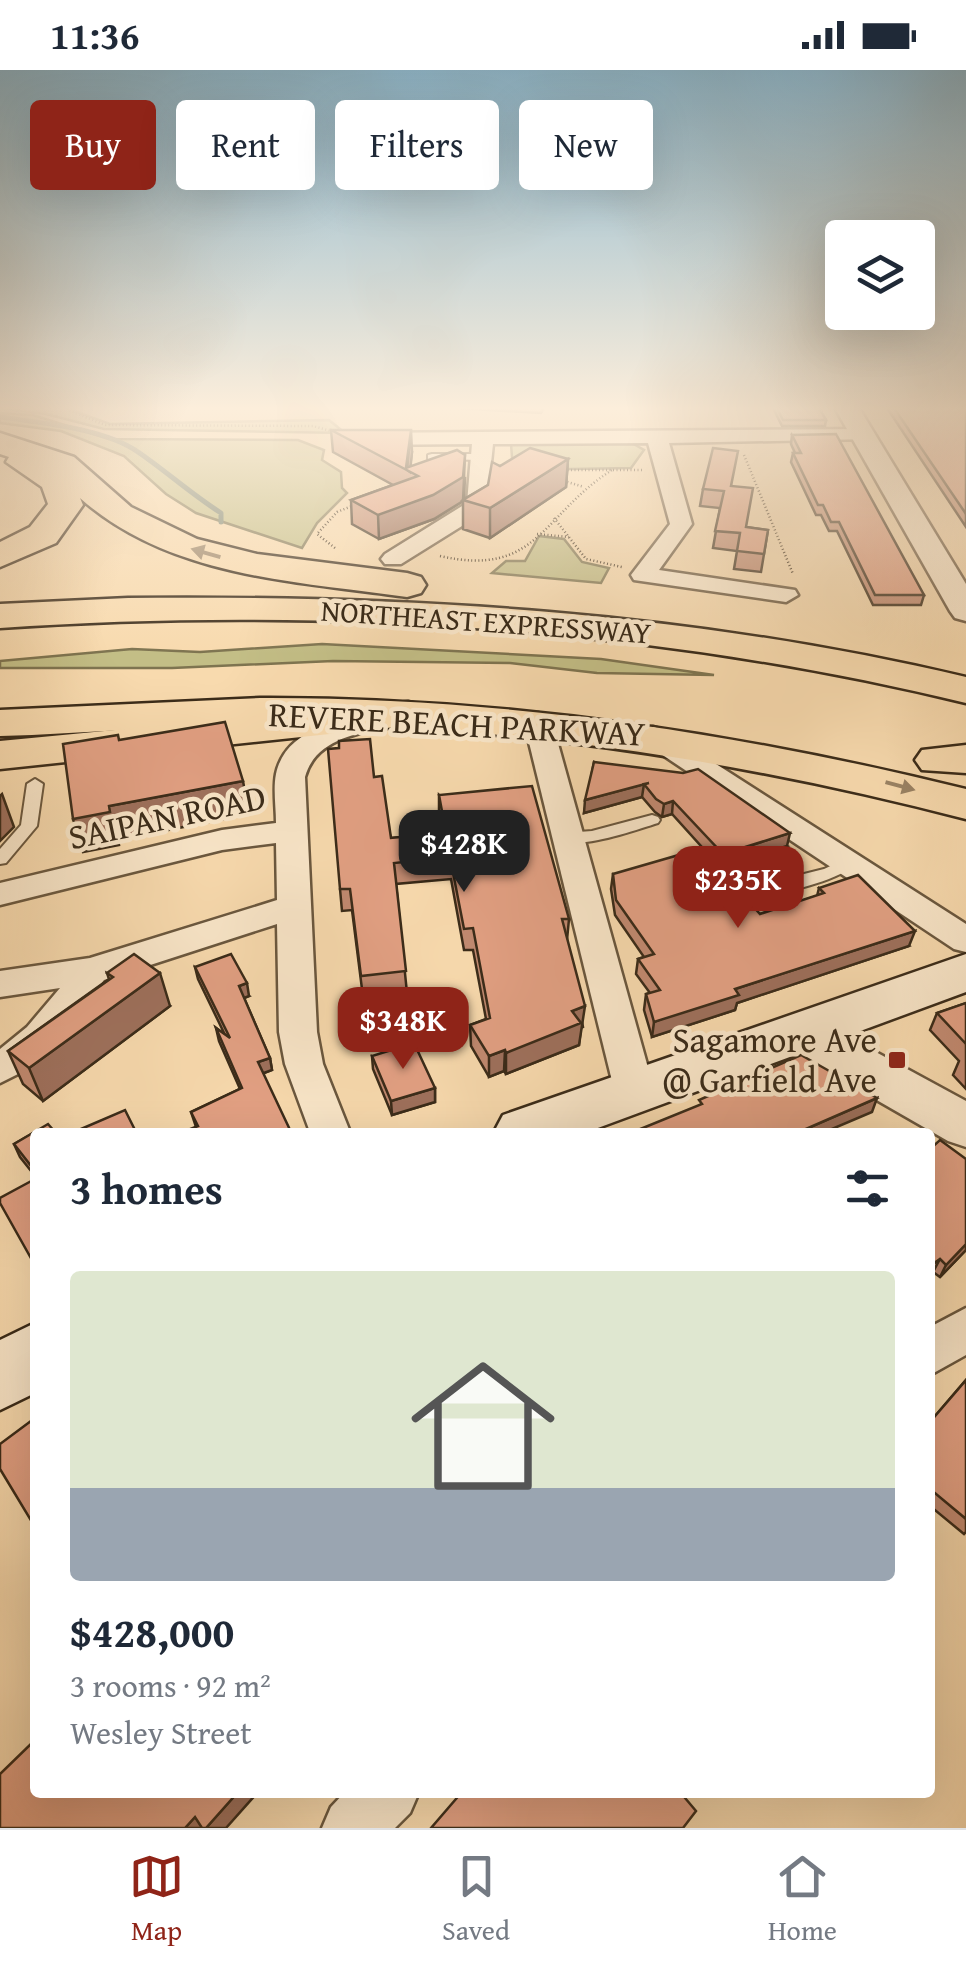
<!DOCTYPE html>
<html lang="en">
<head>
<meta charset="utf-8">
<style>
	body { margin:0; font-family:"Gentium Book Plus",serif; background:#f2f2f3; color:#1f2937; height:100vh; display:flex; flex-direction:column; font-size:38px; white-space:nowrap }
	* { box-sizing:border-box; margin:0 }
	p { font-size:32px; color:#747a83 }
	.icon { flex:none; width:55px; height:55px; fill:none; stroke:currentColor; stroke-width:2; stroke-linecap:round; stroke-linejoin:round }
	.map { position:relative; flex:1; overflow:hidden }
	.panel { position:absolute; left:30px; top:1058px; width:905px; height:670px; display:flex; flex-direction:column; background:#fff; border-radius:10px; box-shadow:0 10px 40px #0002 }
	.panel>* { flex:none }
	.guide { position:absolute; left:30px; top:30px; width:908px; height:90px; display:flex; gap:20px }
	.tools { position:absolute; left:825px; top:150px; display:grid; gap:20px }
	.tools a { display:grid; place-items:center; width:110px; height:110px; border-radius:10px; background:#fff; box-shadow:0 10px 40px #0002; font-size:50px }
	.price { position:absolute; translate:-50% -85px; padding:0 22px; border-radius:20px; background:#8f2418; color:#fff; font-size:32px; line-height:65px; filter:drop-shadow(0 2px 5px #0008) }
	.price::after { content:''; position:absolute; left:50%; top:60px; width:30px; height:22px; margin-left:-15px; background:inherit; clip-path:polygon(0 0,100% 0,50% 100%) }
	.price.active { background:#222; color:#fff }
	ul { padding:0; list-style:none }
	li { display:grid; align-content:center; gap:20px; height:530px; padding:0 40px }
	li span { display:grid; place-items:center; height:310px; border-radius:10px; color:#555 }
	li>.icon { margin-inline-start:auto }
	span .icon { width:180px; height:180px; fill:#fffc; stroke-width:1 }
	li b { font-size:42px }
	h2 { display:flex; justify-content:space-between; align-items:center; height:120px; padding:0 40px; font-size:42px }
	.chip { padding:0 35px; border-radius:10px; background:#fff; box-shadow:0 10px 40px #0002; font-size:35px; line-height:90px }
	.chip.active { background:#8f2418; color:#fff }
	.status { display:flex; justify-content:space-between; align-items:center; height:70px; padding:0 50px; background:#fff; direction:ltr }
	.status svg { height:28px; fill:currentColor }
	.dock { display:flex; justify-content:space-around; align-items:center; height:140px; border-top:2px solid #e0e1e3; background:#fff; font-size:28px; color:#747a83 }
	.dock a { display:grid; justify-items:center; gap:5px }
	.dock .active { color:#8f2418 }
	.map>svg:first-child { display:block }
	.green { fill:#c3be86; stroke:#7e7450; stroke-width:2.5 }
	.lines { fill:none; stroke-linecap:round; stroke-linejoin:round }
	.stream { stroke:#75816f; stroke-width:5 }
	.service-casing { stroke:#6a573e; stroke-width:4 }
	.minor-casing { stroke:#6a573e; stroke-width:5 }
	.tertiary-casing { stroke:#6a573e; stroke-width:5 }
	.secondary-casing { stroke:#3a2b19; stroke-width:5 }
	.trunk-casing { stroke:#3a2b19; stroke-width:5 }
	.motorway-casing { stroke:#3a2b19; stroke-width:5 }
	.path { stroke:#3a2b19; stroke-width:2.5; stroke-dasharray:1 2.5; stroke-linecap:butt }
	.service { fill:#fae7ca; fill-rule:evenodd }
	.minor { fill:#fae7ca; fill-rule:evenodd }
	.tertiary { fill:#fae7ca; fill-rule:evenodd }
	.secondary { fill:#fae7ca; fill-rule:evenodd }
	.trunk { fill:#f8daae; fill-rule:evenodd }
	.motorway { fill:#f8daae; fill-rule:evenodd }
	.wall { fill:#c28a71; stroke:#3a2b19; stroke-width:2.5 }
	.shaded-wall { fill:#9e705c; stroke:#3a2b19; stroke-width:2.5 }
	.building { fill:#e2a083; stroke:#3a2b19; stroke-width:2.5 }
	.oneway { fill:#998264 }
	.poi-dot { fill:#8f2418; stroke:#fae7ca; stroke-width:4 }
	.labels { text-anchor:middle; stroke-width:9; stroke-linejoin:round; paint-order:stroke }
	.far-street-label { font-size:30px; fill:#3a2b19; stroke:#fae7ca }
	.street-label { font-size:35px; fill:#3a2b19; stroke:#fae7ca }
	.poi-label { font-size:35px; fill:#3a2b19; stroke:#fae7ca; text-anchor:end }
</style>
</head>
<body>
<div class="status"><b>11:36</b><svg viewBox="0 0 49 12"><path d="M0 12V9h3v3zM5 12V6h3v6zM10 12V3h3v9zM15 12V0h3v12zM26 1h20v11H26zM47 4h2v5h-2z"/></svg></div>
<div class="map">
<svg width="966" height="1758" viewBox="0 0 966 1758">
	<rect width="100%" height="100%" fill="#f8daae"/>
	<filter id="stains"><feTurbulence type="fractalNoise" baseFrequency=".002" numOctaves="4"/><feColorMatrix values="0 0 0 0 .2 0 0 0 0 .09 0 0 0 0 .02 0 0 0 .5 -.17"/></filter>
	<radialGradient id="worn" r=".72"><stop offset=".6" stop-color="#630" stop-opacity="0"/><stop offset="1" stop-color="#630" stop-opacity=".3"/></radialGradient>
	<g class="green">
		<polygon points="0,338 66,338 110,354 329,350 345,363 104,359 46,344"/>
		<polygon points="0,343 33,345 109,369 298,370 324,380 322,390 341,402 342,418 347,423 317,453 302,478 196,443 166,424 124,386 61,361 0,353"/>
		<polygon points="632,373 644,380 631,398 513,400 511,374"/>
		<polygon points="539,466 564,469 582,492 609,498 601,513 492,503 506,491 525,491"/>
		<polygon points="322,574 601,589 714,605 597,603 510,593 333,591 172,598 0,598 0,591 132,579 200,582"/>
	</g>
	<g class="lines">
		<path class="stream" d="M0,347C41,353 104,358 138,382C166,401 191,424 221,443V452"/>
		<g class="service-casing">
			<g id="service">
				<polygon points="432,384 482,384 487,387 482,390 428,389 428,385"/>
				<polygon points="35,709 43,714 37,756 6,793 0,794 0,779 21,755 27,714"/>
				<path d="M652,745L658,747L660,750L658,753C635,760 576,782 557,768L565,763L592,761Z"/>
				<path d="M850,787L856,788L858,792C833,816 769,824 734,833L726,827L728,823L824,799Z"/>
			</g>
		</g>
		<g class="minor-casing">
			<g id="minor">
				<polygon points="863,359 873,365 870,369 669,373 692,454 659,500 795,520 798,525 786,532 634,510 631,505 670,454 648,373 493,374 486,441 401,494 385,494 381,489 385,484 467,433 472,374 364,375 354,369 364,363"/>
				<path d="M374,642L384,645L388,651L384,657C352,665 315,671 305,707L317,962L323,994L350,1062H310L285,994L279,962L277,854L104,910L53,977L28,999L0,1013V979L27,957L60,918L0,927V901L90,888L277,830L276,773L222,780L0,835V813L222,760L276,753C276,737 273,719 276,704C285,660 337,650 374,642Z"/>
				<polygon points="538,643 548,646 552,652 655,1023 649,1034 635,1039 621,1034 615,1023 524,652 528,646"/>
				<polygon points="653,657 663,660 966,854 966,882 954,879 643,672 639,666 643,660"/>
				<polygon points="966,1238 966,1285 930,1305 930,1257"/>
				<polygon points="345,1722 419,1722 410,1743 395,1758 322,1758 331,1737"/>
			</g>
		</g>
		<g class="tertiary-casing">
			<g id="tertiary">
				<polygon points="835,338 859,338 966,514 966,551 955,548 950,541"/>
				<polygon points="798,944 815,949 966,1031 966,1077 948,1071 781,975 774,962 781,949"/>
			</g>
		</g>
		<g class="secondary-casing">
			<g id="secondary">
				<polygon points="966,884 966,922 587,1062 494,1062 503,1045"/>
				<polygon points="35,1253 35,1323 0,1340 0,1270"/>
			</g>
		</g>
		<g class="trunk-casing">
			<g id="trunk">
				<path d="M260,628C500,627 734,662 966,719V749C746,692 525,657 297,654C198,653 99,663 0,666V640Z"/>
				<polygon points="966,675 966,703 922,700 915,690 922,680"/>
			</g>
		</g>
		<g class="motorway-casing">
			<g id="motorway">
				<path d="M0,363L74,387L131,437L197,469L257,484L407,503L421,507L426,515L421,523L407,527C294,511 169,507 80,428L83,435L56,473L0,497V472L30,457L48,434L42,417L6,392L9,387L0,384Z"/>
				<path d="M128,528C410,525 691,542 966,607V633C652,557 322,536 0,558V534Z"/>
				<polygon points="408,632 424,636 430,645 424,654 0,699 0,671"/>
			</g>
		</g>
		<g class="path">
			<polyline points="63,338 105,355 313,356 338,363"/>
			<polyline points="744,385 793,504"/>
			<polyline points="564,400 643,400"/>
			<polyline points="564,411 584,417"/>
			<polyline points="554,448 586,489 622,497"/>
			<polyline points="537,464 569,467"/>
			<polyline points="335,478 317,464 337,442 357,434"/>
			<path d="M440,486C538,508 541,445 612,400"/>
		</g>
		<use href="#service" class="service"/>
		<use href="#minor" class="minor"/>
		<use href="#tertiary" class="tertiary"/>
		<use href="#secondary" class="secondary"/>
		<use href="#trunk" class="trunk"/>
		<use href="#motorway" class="motorway"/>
	</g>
	<g class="wall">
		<polygon points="455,338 544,338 541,343"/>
		<polygon points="773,338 819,338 826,350 825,356 782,356"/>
		<polygon points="887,338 966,338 966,457"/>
		<polygon points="331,360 412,382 410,397 465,408 464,429 488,415 500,396 568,389 566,417 490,468 463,459 463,431 434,449 379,469 352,454 351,430 393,415 333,382"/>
		<polygon points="792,365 924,525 921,535 873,535 837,461 829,461 821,445 816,445 791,392 793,383 795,383 791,374"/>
		<polygon points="732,416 746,457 768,460 761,502 734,499 737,481 713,478 720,438 700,436 703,419"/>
		<polygon points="594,692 787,776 720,797 672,744 662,747 655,742 642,727 584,743"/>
		<polygon points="374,707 391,768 443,763 439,746 439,725 569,849 567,870 583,957 581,958 579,975 506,1004 504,1001 489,1007 471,976 470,955 486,949 473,880 464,880 451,809 396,814 407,923 363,927 352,840 342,841 340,819"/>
		<polygon points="613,804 744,836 760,844 817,826 819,818 909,876 737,933 735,940 652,967 644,940 646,924 650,923 636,904 638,889 644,887 615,845 611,819"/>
		<polygon points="195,897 249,926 244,928 270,988 272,1000 264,1003 196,1057 191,1042 240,1019 219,971 216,958 225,965 198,909"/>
		<polygon points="107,903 170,936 43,1031 23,1014 8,981 109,909"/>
		<polygon points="966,933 966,1019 953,1005 959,991 930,960 937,943"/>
		<polygon points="372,986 435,1018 435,1032 392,1045 373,999"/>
		<polygon points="35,1062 35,1106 20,1087 14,1074"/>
		<polygon points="930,1079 966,1180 940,1207 933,1202 930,1204"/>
		<polygon points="966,1310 966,1462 964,1464 930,1436 930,1352"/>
	</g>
	<g class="shaded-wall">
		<polygon points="411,360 412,382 410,402 407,400"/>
		<polygon points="465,385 463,431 434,449 379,469 378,445"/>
		<polygon points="568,389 566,417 490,468 490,438"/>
		<polygon points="243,711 249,744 118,770 119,775 83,782 73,749 109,736"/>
		<polygon points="644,714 642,727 584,743 585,730"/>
		<polygon points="2,724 14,757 0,771 0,726"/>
		<polygon points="673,731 672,744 662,747 664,734"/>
		<polygon points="790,763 787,776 720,797 723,784"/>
		<polygon points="915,861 909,876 737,933 735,940 652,967 654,952 735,919"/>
		<polygon points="160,903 170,936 43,1031 29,998"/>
		<polygon points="247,913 249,926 242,929 239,916"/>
		<polygon points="585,936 579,975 506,1004 506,983 572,941"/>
		<polygon points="505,980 504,1001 489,1007 489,986"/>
		<polygon points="270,988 272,1000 261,1004 258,992"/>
		<polygon points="435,1018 435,1032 392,1045 391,1031"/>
		<polygon points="877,1028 872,1042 825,1062 799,1062"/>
		<polygon points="966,1174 966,1180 940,1207 946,1195"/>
		<polygon points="940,1189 933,1202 930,1204 930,1196"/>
		<polygon points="238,1722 258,1722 226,1758 206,1758"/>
		<polygon points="195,1747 204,1758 185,1758"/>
	</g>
	<g class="building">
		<polygon points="777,338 819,338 826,350 783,350"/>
		<polygon points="894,338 966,338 966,444"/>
		<polygon points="331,360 411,360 406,398 457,380 465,385 463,407 433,425 378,445 351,430 418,406"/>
		<polygon points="836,364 924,525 875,525 839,452 831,452 823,435 818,435 793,383 801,383 792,365"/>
		<polygon points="530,378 568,389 490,438 463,430 488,415 492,392 500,396"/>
		<polygon points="713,378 738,381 731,416 753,418 746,457 768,460 764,484 737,481 740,463 715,461 724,421 703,419"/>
		<polygon points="225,652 243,711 109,736 110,742 73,749 63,674 118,665 119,670"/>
		<polygon points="370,669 374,707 382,706 391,768 446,763 439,725 532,716 569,849 562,849 585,936 572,941 581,953 506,983 505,980 489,986 470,955 490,948 473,858 464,859 450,787 394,793 406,901 361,906 350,819 340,819 328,679 339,678 339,671"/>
		<polygon points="594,692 683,703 698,699 790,763 723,784 673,731 664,734 656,729 644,714 649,713 585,730"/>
		<polygon points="696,780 744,836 751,834 760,844 824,823 819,818 858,805 915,861 735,919 739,925 654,952 646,924 660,920 638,889 654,884 616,830 613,804"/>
		<polygon points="134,884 160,903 29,998 8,981 113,907 107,903"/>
		<polygon points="231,884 247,913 239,916 270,988 258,992 291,1062 183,1062 198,1056 191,1042 242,1018 216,958 230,968 195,897"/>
		<polygon points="966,933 966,974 937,943"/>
		<polygon points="414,973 435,1018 391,1031 372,986"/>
		<polygon points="801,985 877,1028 799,1062 633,1062 702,1034 699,1030"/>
		<polygon points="125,1040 136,1062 74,1062"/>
		<polygon points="48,1054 55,1062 35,1062 35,1101 14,1074"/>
		<polygon points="940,1070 966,1089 966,1174 946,1195 940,1189 930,1196 930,1079"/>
		<polygon points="35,1109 35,1188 32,1190 0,1133 0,1128"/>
		<polygon points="966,1310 966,1449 930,1419 930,1352"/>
		<polygon points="35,1348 35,1457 0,1399 0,1374"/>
		<polygon points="35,1670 35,1722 238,1722 206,1758 202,1758 195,1747 185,1758 0,1758 0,1704"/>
		<polygon points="462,1722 680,1722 696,1741 683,1758 431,1758"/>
	</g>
	<defs><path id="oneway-solid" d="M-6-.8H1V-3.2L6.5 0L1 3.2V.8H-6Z" transform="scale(2.5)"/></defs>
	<g class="oneway">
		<use href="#oneway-solid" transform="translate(206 483) rotate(-164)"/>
		<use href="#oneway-solid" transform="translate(900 716) rotate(15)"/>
	</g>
	<linearGradient id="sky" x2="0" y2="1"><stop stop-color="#8ab7cf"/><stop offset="0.58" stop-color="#fceedb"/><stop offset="1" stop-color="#fceedb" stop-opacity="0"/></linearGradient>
	<rect width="966" height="584" fill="url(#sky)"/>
	<rect class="poi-dot" x="887" y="980" width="20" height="20" rx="5"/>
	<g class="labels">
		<g class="far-street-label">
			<text transform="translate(486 552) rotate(4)" y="10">NORTHEAST EXPRESSWAY</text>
		</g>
		<g class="street-label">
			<text transform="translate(457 654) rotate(3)" y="12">REVERE BEACH PARKWAY</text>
			<text transform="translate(167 747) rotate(-12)" y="12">SAIPAN ROAD</text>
		</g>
		<g class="poi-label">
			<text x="877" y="982">Sagamore Ave<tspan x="877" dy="40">@ Garfield Ave</tspan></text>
		</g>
	</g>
	<rect width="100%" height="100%" filter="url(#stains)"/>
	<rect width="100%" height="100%" fill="url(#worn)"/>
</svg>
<div class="tools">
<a><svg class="icon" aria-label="layers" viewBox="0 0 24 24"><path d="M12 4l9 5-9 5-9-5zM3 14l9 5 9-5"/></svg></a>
</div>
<b class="price active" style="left:464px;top:825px">$428K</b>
<b class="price" style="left:738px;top:861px">$235K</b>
<b class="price" style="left:403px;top:1002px">$348K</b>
<div class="guide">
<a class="chip active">Buy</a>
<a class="chip">Rent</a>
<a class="chip">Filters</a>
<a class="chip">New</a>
</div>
<section class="panel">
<h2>3 homes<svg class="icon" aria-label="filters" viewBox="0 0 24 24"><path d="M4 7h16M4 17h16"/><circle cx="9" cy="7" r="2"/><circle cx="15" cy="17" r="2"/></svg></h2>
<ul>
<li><span style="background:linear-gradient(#dfe7d0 70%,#9aa5b1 0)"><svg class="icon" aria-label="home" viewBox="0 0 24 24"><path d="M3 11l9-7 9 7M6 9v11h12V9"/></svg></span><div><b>$428,000</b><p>3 rooms · 92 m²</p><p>Wesley Street</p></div></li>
</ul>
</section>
</div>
<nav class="dock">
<a class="active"><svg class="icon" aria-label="map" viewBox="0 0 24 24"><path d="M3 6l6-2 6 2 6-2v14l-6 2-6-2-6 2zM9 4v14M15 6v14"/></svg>Map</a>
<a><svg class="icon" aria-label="saved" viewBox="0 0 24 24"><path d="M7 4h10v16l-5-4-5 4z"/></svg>Saved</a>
<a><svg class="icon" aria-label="home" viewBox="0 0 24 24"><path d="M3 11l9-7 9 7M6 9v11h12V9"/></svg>Home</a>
</nav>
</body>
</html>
